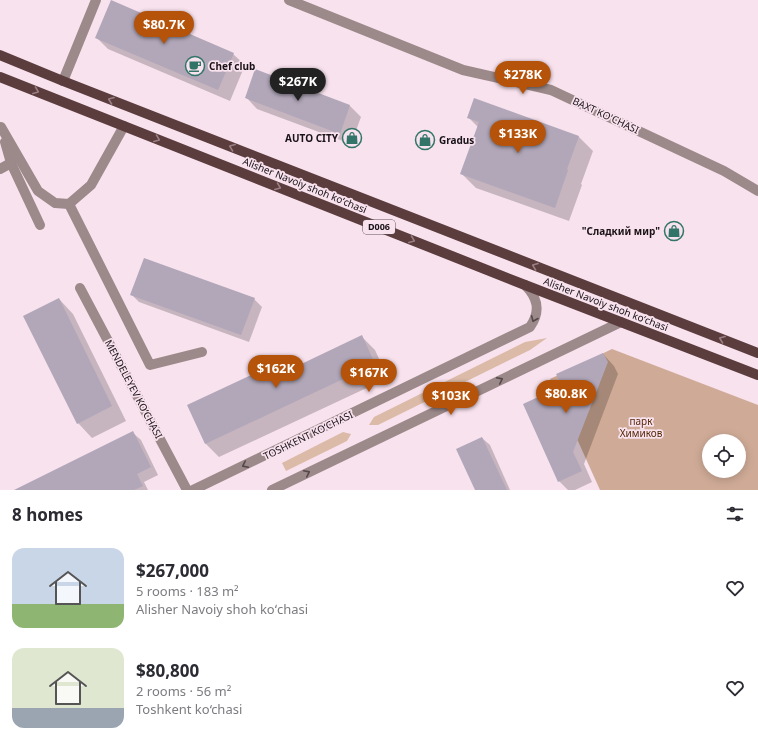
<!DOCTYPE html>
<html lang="en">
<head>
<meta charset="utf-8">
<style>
	body { margin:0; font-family:"Noto Sans",sans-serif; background:#f2f2f3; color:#2b2b33; height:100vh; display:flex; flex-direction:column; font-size:15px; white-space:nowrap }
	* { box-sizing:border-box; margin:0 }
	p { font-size:13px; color:#7c7c81 }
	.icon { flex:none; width:22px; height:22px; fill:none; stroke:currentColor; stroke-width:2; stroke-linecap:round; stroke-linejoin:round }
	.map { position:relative; height:490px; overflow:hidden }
	.panel { display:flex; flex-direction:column; background:#fff; flex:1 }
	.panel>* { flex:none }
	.tools { position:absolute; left:702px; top:434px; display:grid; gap:8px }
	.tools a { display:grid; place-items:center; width:44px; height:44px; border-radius:50%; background:#fff; box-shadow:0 2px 10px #0003; font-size:20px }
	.price { position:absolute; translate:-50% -34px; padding:0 9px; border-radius:14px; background:#b45309; color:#fff; font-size:13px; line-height:26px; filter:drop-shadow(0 1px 2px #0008) }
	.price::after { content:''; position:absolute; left:50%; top:24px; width:12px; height:9px; margin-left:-6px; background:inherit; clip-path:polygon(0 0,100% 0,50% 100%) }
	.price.current { background:#222; color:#fff }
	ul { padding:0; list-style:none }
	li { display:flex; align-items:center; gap:12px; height:100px; padding:0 12px }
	li span { display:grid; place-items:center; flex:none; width:112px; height:80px; border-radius:12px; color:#555 }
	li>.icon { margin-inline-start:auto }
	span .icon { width:48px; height:48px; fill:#fffc; stroke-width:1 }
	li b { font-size:17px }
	h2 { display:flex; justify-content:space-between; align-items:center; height:48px; padding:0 12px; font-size:17px }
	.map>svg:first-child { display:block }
	.green { fill:#dbbaa8 }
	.forest { fill:#cfab97; fill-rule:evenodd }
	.shadow { fill:#0003 }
	.building { fill:#b1a7b9 }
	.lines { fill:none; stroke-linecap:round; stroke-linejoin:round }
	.service { stroke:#9c898a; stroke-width:10 }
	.minor { stroke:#9c898a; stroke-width:10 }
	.primary { stroke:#5b3d3e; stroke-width:10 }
	.oneway { stroke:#9a7f84 }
	.oneway2 { stroke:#54484a }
	.labels { text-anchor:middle; stroke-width:3.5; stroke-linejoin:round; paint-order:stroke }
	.shield { fill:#f8e2ee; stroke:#5c5057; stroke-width:1 }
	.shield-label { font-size:9px; font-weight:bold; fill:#191216 }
	.poi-label { font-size:10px; font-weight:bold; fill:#191216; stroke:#f8e2ee; text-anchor:start }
	.street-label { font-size:10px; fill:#191216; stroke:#f8e2ee }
	.park-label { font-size:10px; fill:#572808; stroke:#f8e2ee }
</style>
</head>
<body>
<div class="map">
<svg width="758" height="490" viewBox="0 0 758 490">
	<rect width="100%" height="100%" fill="#f8e2ee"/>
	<g class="green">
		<polygon points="547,338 530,350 378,425 369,425 374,417 525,342"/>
		<polygon points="343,432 351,434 347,441 286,471 282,463"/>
	</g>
	<path class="forest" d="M612,349L758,405V490H600L550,379ZM709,441H739V471H709Z"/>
	<g class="shadow">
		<polygon points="96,37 233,54 245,65 230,101 108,49"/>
		<polygon points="256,71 350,106 361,117 351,144 257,109 246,97"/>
		<polygon points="469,118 578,136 593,151 581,184 582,185 569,221 476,188 461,173 478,127"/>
		<polygon points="131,294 254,299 262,307 249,342 139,302"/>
		<polygon points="59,299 73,314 126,421 92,438 78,423"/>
		<polygon points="362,337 375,350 388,378 219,457 206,444 188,406 290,358 298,367"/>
		<polygon points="603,354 614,366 618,374 584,464 592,482 575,490 568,490 559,481 563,387"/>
		<polygon points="133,433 141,440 158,475 144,482 148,490 16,490"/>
		<polygon points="482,438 490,445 510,490 476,490"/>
	</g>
	<g class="building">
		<polygon points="111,0 234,53 218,90 95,38"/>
		<polygon points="255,69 350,105 340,134 245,98"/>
		<polygon points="474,98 579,136 567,169 568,170 555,208 460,174 479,122 467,118"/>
		<polygon points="144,258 255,298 241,335 130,295"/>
		<polygon points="59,298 112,406 77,424 23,316"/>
		<polygon points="362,335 375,364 205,444 187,405 290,357 295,367"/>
		<polygon points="603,353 608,362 573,452 582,471 558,482 523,404 562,386 556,374"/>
		<polygon points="133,431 151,467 137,474 143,486 134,490 14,490"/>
		<polygon points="482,437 507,490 475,490 456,449"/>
	</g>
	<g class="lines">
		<g class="service">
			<polyline points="1,127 38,191 55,203 69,204 91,185 124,126"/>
			<polyline points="5,142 11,163 40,225"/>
			<polyline points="0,169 11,163"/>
			<polyline points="69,204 150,365 202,352"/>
			<polyline points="80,288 187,490"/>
		</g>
		<g class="minor">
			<polyline points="289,0 463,70 551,90 724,171 758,191"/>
			<polyline points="63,81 96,0"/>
			<path d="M193,490L530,327C541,311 538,298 525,285"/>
			<polyline points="272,490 621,322"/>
		</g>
		<g class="primary">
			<polyline points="0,55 63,81 758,353"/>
			<polyline points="0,77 525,285 758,375"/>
		</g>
	</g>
	<defs><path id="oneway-chevron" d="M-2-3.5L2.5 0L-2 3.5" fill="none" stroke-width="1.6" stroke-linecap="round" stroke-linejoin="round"/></defs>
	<g class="oneway">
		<use href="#oneway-chevron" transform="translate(36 91) rotate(22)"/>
		<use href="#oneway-chevron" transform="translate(111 100) rotate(-159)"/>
		<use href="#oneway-chevron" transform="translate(157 139) rotate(22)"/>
		<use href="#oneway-chevron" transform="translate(232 147) rotate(-159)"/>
		<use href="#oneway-chevron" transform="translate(278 187) rotate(22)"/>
		<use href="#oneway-chevron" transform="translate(412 240) rotate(22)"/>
		<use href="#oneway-chevron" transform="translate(535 266) rotate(-159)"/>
		<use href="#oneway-chevron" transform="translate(722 339) rotate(-159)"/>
	</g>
	<g class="oneway2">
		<use href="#oneway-chevron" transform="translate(534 319) rotate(113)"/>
		<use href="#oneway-chevron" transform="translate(500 380) rotate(-26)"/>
		<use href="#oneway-chevron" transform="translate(245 465) rotate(154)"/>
		<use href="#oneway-chevron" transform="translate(307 473) rotate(-26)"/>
	</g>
	<defs>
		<g id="cafe-ring" transform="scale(1)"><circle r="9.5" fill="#f8e2ee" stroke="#327568" stroke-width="1.5"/><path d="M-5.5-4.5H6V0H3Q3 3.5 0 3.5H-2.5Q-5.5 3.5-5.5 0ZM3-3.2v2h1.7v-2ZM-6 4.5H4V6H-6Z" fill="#327568"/></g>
		<g id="shop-ring" transform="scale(1)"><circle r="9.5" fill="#f8e2ee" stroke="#327568" stroke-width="1.5"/><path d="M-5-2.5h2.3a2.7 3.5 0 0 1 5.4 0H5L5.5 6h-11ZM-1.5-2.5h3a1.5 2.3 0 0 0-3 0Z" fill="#327568"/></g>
	</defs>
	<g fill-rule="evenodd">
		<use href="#cafe-ring" x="195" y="66"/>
		<use href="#shop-ring" x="352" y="138"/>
		<use href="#shop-ring" x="425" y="140"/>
		<use href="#shop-ring" x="674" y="231"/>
	</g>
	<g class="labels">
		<rect class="shield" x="363" y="220" width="32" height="14" rx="3"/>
		<g class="shield-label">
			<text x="379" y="230">D006</text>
		</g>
		<g class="poi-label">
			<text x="209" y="70">Chef club</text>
			<text x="338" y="142" text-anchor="end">AUTO CITY</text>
			<text x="439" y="144">Gradus</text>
			<text x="660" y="235" text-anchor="end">"Сладкий мир"</text>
		</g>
		<g class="street-label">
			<text transform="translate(606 115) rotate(25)" y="4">BAXT KO'CHASI</text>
			<text transform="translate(305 185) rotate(22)" y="4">Alisher Navoiy shoh koʻchasi</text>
			<text transform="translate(606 304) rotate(21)" y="4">Alisher Navoiy shoh koʻchasi</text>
			<text transform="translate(134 389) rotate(62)" y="4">MENDELEYEV KO‘CHASI</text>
			<text transform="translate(308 435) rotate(-26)" y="4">TOSHKENT KO‘CHASI</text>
		</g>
		<g class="park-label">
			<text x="641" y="425">парк<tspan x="641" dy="12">Химиков</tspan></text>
		</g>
	</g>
</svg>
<div class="tools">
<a><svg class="icon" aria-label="locate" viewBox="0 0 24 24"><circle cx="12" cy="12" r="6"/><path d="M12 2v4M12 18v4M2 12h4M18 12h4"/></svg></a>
</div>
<b class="price" style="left:164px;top:45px">$80.7K</b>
<b class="price" style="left:523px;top:95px">$278K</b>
<b class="price current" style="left:298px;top:102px">$267K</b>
<b class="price" style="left:518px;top:154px">$133K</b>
<b class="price" style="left:276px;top:389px">$162K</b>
<b class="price" style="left:369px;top:393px">$167K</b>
<b class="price" style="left:566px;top:414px">$80.8K</b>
<b class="price" style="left:451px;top:416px">$103K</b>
</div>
<section class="panel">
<h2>8 homes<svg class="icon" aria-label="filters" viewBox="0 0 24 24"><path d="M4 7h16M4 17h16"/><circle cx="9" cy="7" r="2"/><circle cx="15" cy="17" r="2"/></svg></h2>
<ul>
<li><span style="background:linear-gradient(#c9d6e8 70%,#8fb573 0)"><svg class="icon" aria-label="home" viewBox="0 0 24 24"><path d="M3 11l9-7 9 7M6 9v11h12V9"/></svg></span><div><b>$267,000</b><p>5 rooms · 183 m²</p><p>Alisher Navoiy shoh koʻchasi</p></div><svg class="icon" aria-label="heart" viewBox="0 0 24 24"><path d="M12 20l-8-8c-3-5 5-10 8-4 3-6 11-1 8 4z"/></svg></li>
<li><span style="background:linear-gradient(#dfe7d0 75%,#9aa5b1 0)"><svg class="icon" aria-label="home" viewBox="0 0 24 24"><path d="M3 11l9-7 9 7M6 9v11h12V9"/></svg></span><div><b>$80,800</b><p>2 rooms · 56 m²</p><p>Toshkent ko‘chasi</p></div><svg class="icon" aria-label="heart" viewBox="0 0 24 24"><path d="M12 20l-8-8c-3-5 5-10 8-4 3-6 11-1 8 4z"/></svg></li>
</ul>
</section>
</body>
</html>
